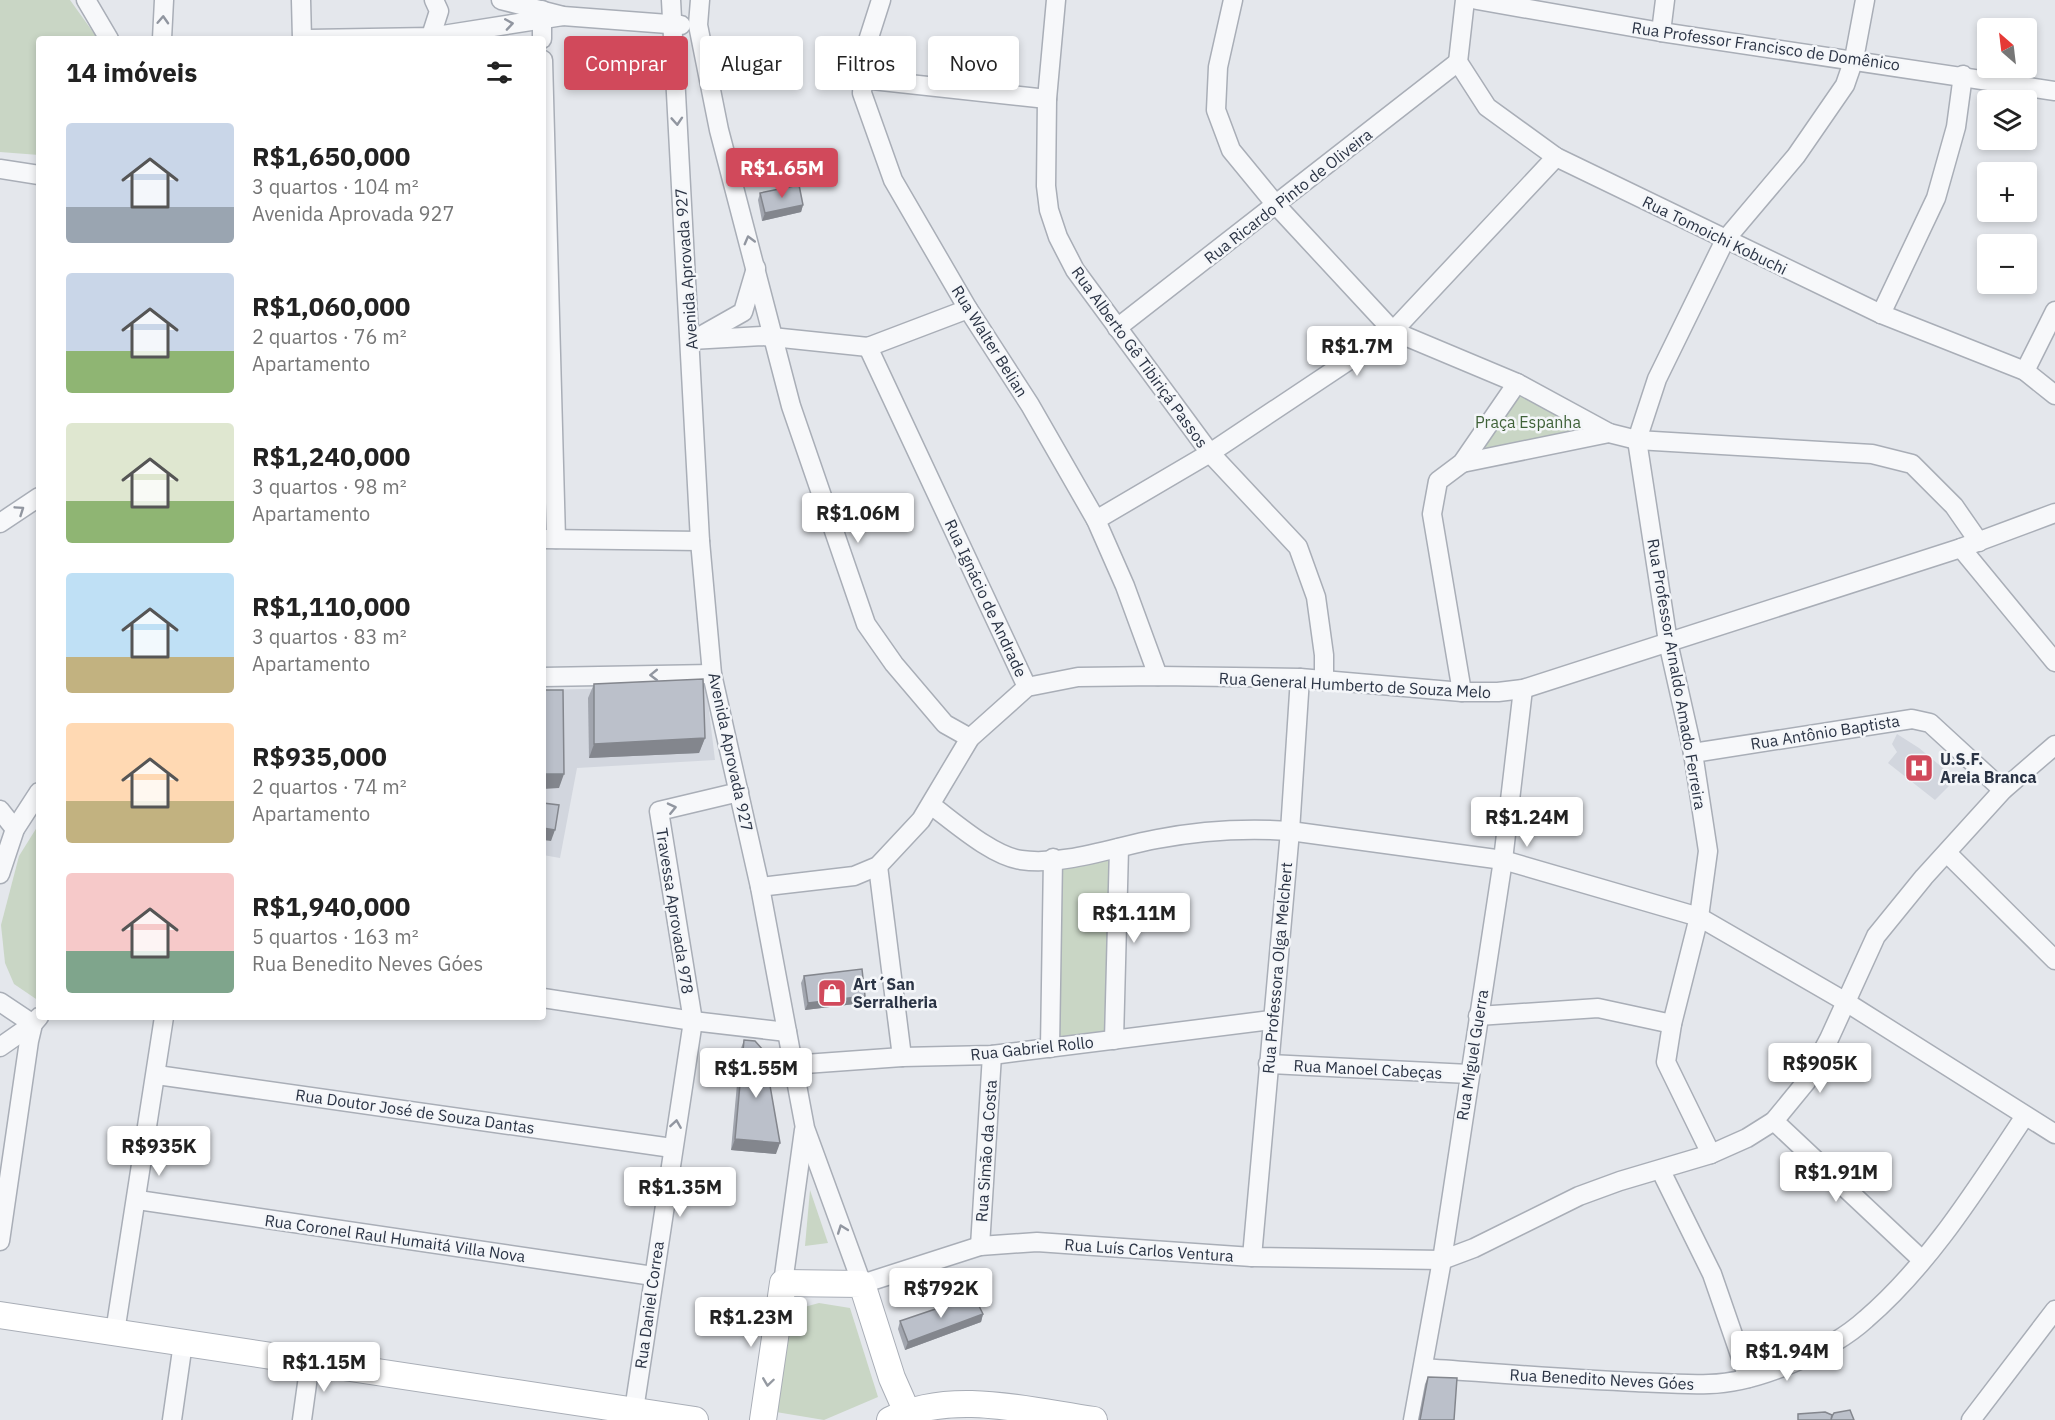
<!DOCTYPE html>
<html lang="pt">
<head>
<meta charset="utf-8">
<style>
	body { margin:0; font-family:"IBM Plex Sans",sans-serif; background:#f2f2f2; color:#222; height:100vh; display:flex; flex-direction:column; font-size:22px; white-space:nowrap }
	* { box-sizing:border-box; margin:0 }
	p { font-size:20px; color:#767676 }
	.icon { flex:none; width:33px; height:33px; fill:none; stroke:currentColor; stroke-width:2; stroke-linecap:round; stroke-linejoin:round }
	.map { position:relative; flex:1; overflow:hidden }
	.details { position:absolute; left:36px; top:36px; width:510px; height:984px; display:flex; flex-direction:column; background:#fff; border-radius:6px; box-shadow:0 3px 9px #0003 }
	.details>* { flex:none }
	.hud { position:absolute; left:564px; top:36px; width:570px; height:54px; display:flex; gap:12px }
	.needle { width:39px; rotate:332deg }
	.controls { position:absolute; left:1977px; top:18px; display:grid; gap:12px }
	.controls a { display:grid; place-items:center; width:60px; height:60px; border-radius:6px; background:#fff; box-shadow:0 3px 9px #0003; font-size:30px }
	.price { position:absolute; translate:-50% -51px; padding:0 14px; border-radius:6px; background:#fff; color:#222; font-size:20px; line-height:39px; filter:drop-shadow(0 2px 3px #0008) }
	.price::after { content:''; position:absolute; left:50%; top:36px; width:18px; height:14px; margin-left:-9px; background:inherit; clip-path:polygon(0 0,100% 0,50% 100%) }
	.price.selected { background:#d1495b; color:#fff }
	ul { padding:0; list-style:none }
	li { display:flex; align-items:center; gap:18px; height:150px; padding:0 30px }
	li span { display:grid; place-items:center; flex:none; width:168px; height:120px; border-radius:6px; color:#555 }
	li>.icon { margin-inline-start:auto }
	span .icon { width:72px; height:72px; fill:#fffc; stroke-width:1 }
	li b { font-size:26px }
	h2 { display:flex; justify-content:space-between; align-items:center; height:72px; padding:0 30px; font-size:26px }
	.tag { padding:0 21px; border-radius:6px; background:#fff; box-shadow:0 3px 9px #0003; font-size:21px; line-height:54px }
	.tag.selected { background:#d1495b; color:#fff }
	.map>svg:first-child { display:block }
	.built { fill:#d2d6de }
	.green { fill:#c9d6c5 }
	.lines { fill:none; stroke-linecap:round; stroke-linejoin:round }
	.street-casing { stroke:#a9aeb7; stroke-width:21 }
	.secondary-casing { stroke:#a9aeb7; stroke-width:28 }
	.street { stroke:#f7f8fa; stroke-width:18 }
	.secondary { stroke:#fff; stroke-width:26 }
	.wall { fill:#a1a5ae }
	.shaded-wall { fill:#83868d }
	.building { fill:#bbc0ca; stroke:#83868d; stroke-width:1.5 }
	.oneway { stroke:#9196a0 }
	.oneway2 { stroke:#959aa2 }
	.labels { text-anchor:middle; stroke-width:5; stroke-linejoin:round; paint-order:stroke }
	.street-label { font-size:16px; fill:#2b3445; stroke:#f4f6f9 }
	.park-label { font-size:16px; fill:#3f6138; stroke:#f4f6f9 }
	.poi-label { font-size:16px; font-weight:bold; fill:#2b3445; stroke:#f4f6f9; text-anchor:start }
</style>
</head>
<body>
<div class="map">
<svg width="2055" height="1420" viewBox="0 0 2055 1420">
	<rect width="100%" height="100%" fill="#e4e7ec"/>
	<g class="built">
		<polygon points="706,686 715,760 577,768 560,858 543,855 543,690"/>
		<polygon points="1897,734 1919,748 1956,779 1935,800 1888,763 1897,752 1892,744"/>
	</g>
	<g class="green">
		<polygon points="0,0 70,0 98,39 39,39 39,155 0,152"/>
		<polygon points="1523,395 1588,431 1484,450 1482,447 1514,400"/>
		<polygon points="39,824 39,1001 14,984 5,963 1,925 19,856"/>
		<polygon points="1119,848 1107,1041 1053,1044 1057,863"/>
		<polygon points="810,1190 828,1243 805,1246"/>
		<polygon points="819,1303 850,1308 878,1397 824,1420 770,1411 786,1312"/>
	</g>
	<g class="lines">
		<g class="street-casing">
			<g id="street">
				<polyline points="86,0 109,39"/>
				<polyline points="301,0 302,39"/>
				<polyline points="501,0 563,16 681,25"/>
				<polyline points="671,0 700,541 712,674 760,887 805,1128 862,1284 980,1246 1037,1242 1252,1257 1442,1260 1474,1248 1579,1196 1620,1181 1711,1154 1747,1138 1774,1121 1806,1082 1829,1039 1876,936 1924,877 2003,790 2055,745"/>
				<polyline points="700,0 698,25 719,130 791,406 866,624 894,664 945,724 970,738"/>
				<polyline points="881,0 865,50 862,93 893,180 968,309 1030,405 1096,520 1125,586 1158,676"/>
				<polyline points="1056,0 1047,99 1046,186 1049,210 1058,237 1075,270 1210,453 1298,547 1316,597 1324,655 1324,681"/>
				<polyline points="1233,0 1218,67 1216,110 1231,150 1277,206 1393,331 1517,383 1609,433"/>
				<polyline points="1465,0 1458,62 1487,107 1556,157 1881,314 2025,371 2055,395"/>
				<polyline points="1477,0 1661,32 2055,91"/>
				<polyline points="542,10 542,39"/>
				<polyline points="1661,32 1665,0"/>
				<polyline points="162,39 164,0"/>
				<polyline points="309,39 430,37 563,16"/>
				<polyline points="430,39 439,11 434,0"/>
				<polyline points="543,60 556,539"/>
				<polyline points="863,79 1047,99"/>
				<polyline points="0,169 39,175"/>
				<polyline points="1881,314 1936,198 1956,127 1963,75"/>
				<polyline points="1117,328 1458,62"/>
				<polyline points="697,338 743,312 756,268"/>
				<polyline points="691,340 762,336 868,347 968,309"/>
				<polyline points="868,347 1027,687"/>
				<polyline points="2025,371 2055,311"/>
				<polyline points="1462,463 1609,433 1637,440 1872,454 1912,464 1954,506 1979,542"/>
				<polyline points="1096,520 1210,453 1393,331 1556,157"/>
				<polyline points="0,523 39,497"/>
				<polyline points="543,539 700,541"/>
				<polyline points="1961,548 2055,662"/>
				<polyline points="543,677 712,674"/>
				<polyline points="1462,692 1432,514 1438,481 1462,463 1517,383"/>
				<polyline points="1693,753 1912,719 1930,723 2003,790"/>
				<path d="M931,805C954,822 992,856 1021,860C1064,866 1114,847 1157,839C1199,831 1246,828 1290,831L1503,860L1699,917L1846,1002L2055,1134"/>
				<polyline points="0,810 15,829"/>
				<polyline points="1947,853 2055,960"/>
				<polyline points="878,866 902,1057"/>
				<polyline points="0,874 15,829 39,792"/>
				<polyline points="760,887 854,876 878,866 921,820 970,738 1027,687 1078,677 1158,676 1300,678 1462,692 1498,692 1523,689 1961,548 2055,513"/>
				<polyline points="543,998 693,1021 787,1032"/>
				<polyline points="0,1002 33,1024"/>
				<polyline points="1478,1016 1598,1008 1672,1024"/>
				<polyline points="1114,1040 1119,848"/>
				<polyline points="0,1047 33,1024"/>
				<polyline points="1050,1048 1053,858"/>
				<polyline points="1268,1064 1469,1074"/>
				<polyline points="791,1065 902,1057 992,1055 1271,1020"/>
				<polyline points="157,1075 672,1148"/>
				<polyline points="1774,1121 1922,1260"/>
				<polyline points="1711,1154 1666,1062 1672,1024 1699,917 1708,851 1693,753 1668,642 1637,440 1657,379 1725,240 1796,156 1845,85 1854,59 1865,0"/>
				<polyline points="1661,1171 1712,1274 1748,1378"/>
				<polyline points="138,1200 653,1276"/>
				<polyline points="0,1241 29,1041 33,1024 39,1017"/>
				<polyline points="980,1246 992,1055"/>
				<polyline points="1252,1257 1290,831 1300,678"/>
				<polyline points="783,1283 804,1130"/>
				<polyline points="115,1332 164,1017"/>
				<path d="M1423,1368C1494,1373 1565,1379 1636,1382C1660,1383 1685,1385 1709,1384C1757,1383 1831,1351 1866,1319C1931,1263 1978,1186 2025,1116"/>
				<polyline points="634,1410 693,1021 659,811 739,792"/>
				<polyline points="172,1420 183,1343"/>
				<polyline points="302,1420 310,1362"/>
				<polyline points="1413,1420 1442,1260 1503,860 1523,689"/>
				<polyline points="1971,1420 2055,1310"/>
			</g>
		</g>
		<g class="secondary-casing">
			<g id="secondary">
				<polyline points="0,1315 695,1420"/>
				<polyline points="763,1420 783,1283 862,1284 892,1378 907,1412"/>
				<path d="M890,1420C951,1389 1029,1411 1094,1420"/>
			</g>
		</g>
		<use href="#street" class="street"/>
		<use href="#secondary" class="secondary"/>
	</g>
	<g class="wall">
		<polygon points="760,193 803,205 801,212 762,221 758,200"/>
		<polygon points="594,684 705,738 699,753 589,758 588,698"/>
		<polygon points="804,976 865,996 863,1003 805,1010 801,983"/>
		<polygon points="744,1040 776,1154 731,1150 740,1051"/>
		<polygon points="983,1314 981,1322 905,1350 898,1329 900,1321"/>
		<polygon points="1428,1377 1454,1420 1418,1420 1425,1384"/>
	</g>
	<g class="shaded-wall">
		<polygon points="803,205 801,212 762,221 765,213"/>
		<polygon points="705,738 699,753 589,758 594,744"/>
		<polygon points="543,774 564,774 559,788 543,789"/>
		<polygon points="543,828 555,830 551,841 543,840"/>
		<polygon points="865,996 863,1003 805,1010 808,1003"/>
		<polygon points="735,1139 780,1143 776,1154 731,1150"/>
		<polygon points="983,1314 981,1322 905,1350 908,1342"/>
	</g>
	<g class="building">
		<polygon points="799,185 803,205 765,213 760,193"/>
		<polygon points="703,679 705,738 594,744 594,684"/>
		<polygon points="543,690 563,690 564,774 543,774"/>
		<polygon points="543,803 559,805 555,830 543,828"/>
		<polygon points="862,969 865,996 808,1003 804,976"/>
		<polygon points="744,1040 755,1041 764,1051 780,1143 735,1139"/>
		<polygon points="974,1296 983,1314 908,1342 900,1321"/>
		<polygon points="1428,1377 1457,1378 1454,1420 1420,1420"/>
		<polygon points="1850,1410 1854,1420 1831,1420 1832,1416 1834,1413"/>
		<polygon points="1825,1412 1832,1415 1831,1420 1798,1420 1798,1414"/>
	</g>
	<defs><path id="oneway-chevron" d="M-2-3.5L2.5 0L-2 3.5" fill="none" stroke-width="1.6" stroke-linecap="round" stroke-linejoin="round" transform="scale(1.5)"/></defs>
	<g class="oneway">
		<use href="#oneway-chevron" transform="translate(163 20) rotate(-87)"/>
		<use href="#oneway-chevron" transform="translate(509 24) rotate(-9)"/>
		<use href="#oneway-chevron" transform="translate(677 121) rotate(86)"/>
		<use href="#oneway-chevron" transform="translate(749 240) rotate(-105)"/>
		<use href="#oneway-chevron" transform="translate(20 510) rotate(-34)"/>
		<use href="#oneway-chevron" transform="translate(654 675) rotate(179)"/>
		<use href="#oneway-chevron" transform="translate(672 808) rotate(-13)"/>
		<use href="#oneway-chevron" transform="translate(676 1124) rotate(-81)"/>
		<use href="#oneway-chevron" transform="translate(842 1229) rotate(-110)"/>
	</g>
	<use class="oneway2" href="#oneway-chevron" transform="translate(768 1382) rotate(98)"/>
	<defs>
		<g id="hospital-square" transform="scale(1.5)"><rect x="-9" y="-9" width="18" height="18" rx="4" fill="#d1495b" stroke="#f4f6f9"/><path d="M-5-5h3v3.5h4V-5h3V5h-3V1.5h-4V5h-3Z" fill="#fff"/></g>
		<g id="shop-square" transform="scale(1.5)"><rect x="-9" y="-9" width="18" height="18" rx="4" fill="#d1495b" stroke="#f4f6f9"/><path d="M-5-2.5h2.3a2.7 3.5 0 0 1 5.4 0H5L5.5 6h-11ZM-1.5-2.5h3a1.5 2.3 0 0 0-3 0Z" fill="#fff"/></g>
	</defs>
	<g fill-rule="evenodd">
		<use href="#hospital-square" x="1919" y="768"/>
		<use href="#shop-square" x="832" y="993"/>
	</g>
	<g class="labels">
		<g class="street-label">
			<text transform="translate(1766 46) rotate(8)" y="6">Rua Professor Francisco de Domênico</text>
			<text transform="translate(1288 196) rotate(-38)" y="6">Rua Ricardo Pinto de Oliveira</text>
			<text transform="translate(1715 235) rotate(26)" y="6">Rua Tomoichi Kobuchi</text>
			<text transform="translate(686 269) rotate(-94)" y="6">Avenida Aprovada 927</text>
			<text transform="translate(990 341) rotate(58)" y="6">Rua Walter Belian</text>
			<text transform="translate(1140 357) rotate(54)" y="6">Rua Alberto Gê Tibiriçá Passos</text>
			<text transform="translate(986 598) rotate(65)" y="6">Rua Ignácio de Andrade</text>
			<text transform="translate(1677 674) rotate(80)" y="6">Rua Professor Arnaldo Amado Ferreira</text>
			<text transform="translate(1355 685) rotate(3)" y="6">Rua General Humberto de Souza Melo</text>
			<text transform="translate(1825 732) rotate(-9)" y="6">Rua Antônio Baptista</text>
			<text transform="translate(731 752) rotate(78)" y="6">Avenida Aprovada 927</text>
			<text transform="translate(675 911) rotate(81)" y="6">Travessa Aprovada 978</text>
			<text transform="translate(1277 968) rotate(-85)" y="6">Rua Professora Olga Melchert</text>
			<text transform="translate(1032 1048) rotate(-6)" y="6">Rua Gabriel Rollo</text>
			<text transform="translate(1472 1055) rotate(-81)" y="6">Rua Miguel Guerra</text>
			<text transform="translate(1368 1069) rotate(3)" y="6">Rua Manoel Cabeças</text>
			<text transform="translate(415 1111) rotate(8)" y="6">Rua Doutor José de Souza Dantas</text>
			<text transform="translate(986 1151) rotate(-86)" y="6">Rua Simão da Costa</text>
			<text transform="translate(395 1238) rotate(8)" y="6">Rua Coronel Raul Humaitá Villa Nova</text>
			<text transform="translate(1149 1250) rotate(4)" y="6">Rua Luís Carlos Ventura</text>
			<text transform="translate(649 1305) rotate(-82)" y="6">Rua Daniel Correa</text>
			<text transform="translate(1602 1379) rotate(3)" y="6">Rua Benedito Neves Góes</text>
		</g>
		<g class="park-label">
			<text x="1528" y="428">Praça Espanha</text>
		</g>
		<g class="poi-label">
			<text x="1940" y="765">U.S.F.<tspan x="1940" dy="18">Areia Branca</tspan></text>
			<text x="853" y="990">Art´San<tspan x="853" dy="18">Serralheria</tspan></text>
		</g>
	</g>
</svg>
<div class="controls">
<a><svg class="needle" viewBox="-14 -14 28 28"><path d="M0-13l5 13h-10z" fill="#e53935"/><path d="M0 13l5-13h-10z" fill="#767676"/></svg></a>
<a><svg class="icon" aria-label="layers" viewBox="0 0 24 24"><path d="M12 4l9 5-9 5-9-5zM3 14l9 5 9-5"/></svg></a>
<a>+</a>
<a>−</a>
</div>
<b class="price selected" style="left:782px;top:199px">R$1.65M</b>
<b class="price" style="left:1357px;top:377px">R$1.7M</b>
<b class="price" style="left:858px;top:544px">R$1.06M</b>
<b class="price" style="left:1527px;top:848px">R$1.24M</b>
<b class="price" style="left:1134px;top:944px">R$1.11M</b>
<b class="price" style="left:1820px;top:1094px">R$905K</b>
<b class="price" style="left:756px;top:1099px">R$1.55M</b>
<b class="price" style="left:159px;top:1177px">R$935K</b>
<b class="price" style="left:1836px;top:1203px">R$1.91M</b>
<b class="price" style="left:680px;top:1218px">R$1.35M</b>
<b class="price" style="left:941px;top:1319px">R$792K</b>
<b class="price" style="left:751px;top:1348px">R$1.23M</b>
<b class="price" style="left:1787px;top:1382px">R$1.94M</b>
<b class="price" style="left:324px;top:1393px">R$1.15M</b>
<div class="hud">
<a class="tag selected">Comprar</a>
<a class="tag">Alugar</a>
<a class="tag">Filtros</a>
<a class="tag">Novo</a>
</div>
<section class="details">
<h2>14 imóveis<svg class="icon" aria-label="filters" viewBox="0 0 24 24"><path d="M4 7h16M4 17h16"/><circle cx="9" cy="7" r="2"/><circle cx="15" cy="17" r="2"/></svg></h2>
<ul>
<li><span style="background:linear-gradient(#c9d6e8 70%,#9aa5b1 0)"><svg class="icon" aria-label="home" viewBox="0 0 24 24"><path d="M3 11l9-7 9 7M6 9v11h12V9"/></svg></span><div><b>R$1,650,000</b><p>3 quartos · 104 m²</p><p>Avenida Aprovada 927</p></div></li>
<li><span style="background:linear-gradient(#c9d6e8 65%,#8fb573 0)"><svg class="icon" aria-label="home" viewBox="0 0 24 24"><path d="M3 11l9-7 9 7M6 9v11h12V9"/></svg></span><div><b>R$1,060,000</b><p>2 quartos · 76 m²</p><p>Apartamento</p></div></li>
<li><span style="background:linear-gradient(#dfe7d0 65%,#8fb573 0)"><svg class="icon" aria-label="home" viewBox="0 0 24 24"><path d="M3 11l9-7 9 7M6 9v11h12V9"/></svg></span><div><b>R$1,240,000</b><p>3 quartos · 98 m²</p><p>Apartamento</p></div></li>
<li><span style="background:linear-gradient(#bfe0f5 70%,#c2b280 0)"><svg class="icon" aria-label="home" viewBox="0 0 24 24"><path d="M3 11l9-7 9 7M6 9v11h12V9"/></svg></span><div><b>R$1,110,000</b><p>3 quartos · 83 m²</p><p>Apartamento</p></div></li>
<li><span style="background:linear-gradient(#ffd9b3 65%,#c2b280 0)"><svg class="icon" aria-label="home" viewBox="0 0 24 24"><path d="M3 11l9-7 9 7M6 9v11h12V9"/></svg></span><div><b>R$935,000</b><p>2 quartos · 74 m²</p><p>Apartamento</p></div></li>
<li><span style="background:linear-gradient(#f6c9c9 65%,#7fa58c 0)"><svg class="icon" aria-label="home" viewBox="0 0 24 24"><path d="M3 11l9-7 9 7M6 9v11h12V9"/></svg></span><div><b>R$1,940,000</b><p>5 quartos · 163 m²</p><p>Rua Benedito Neves Góes</p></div></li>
</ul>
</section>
</div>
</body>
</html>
